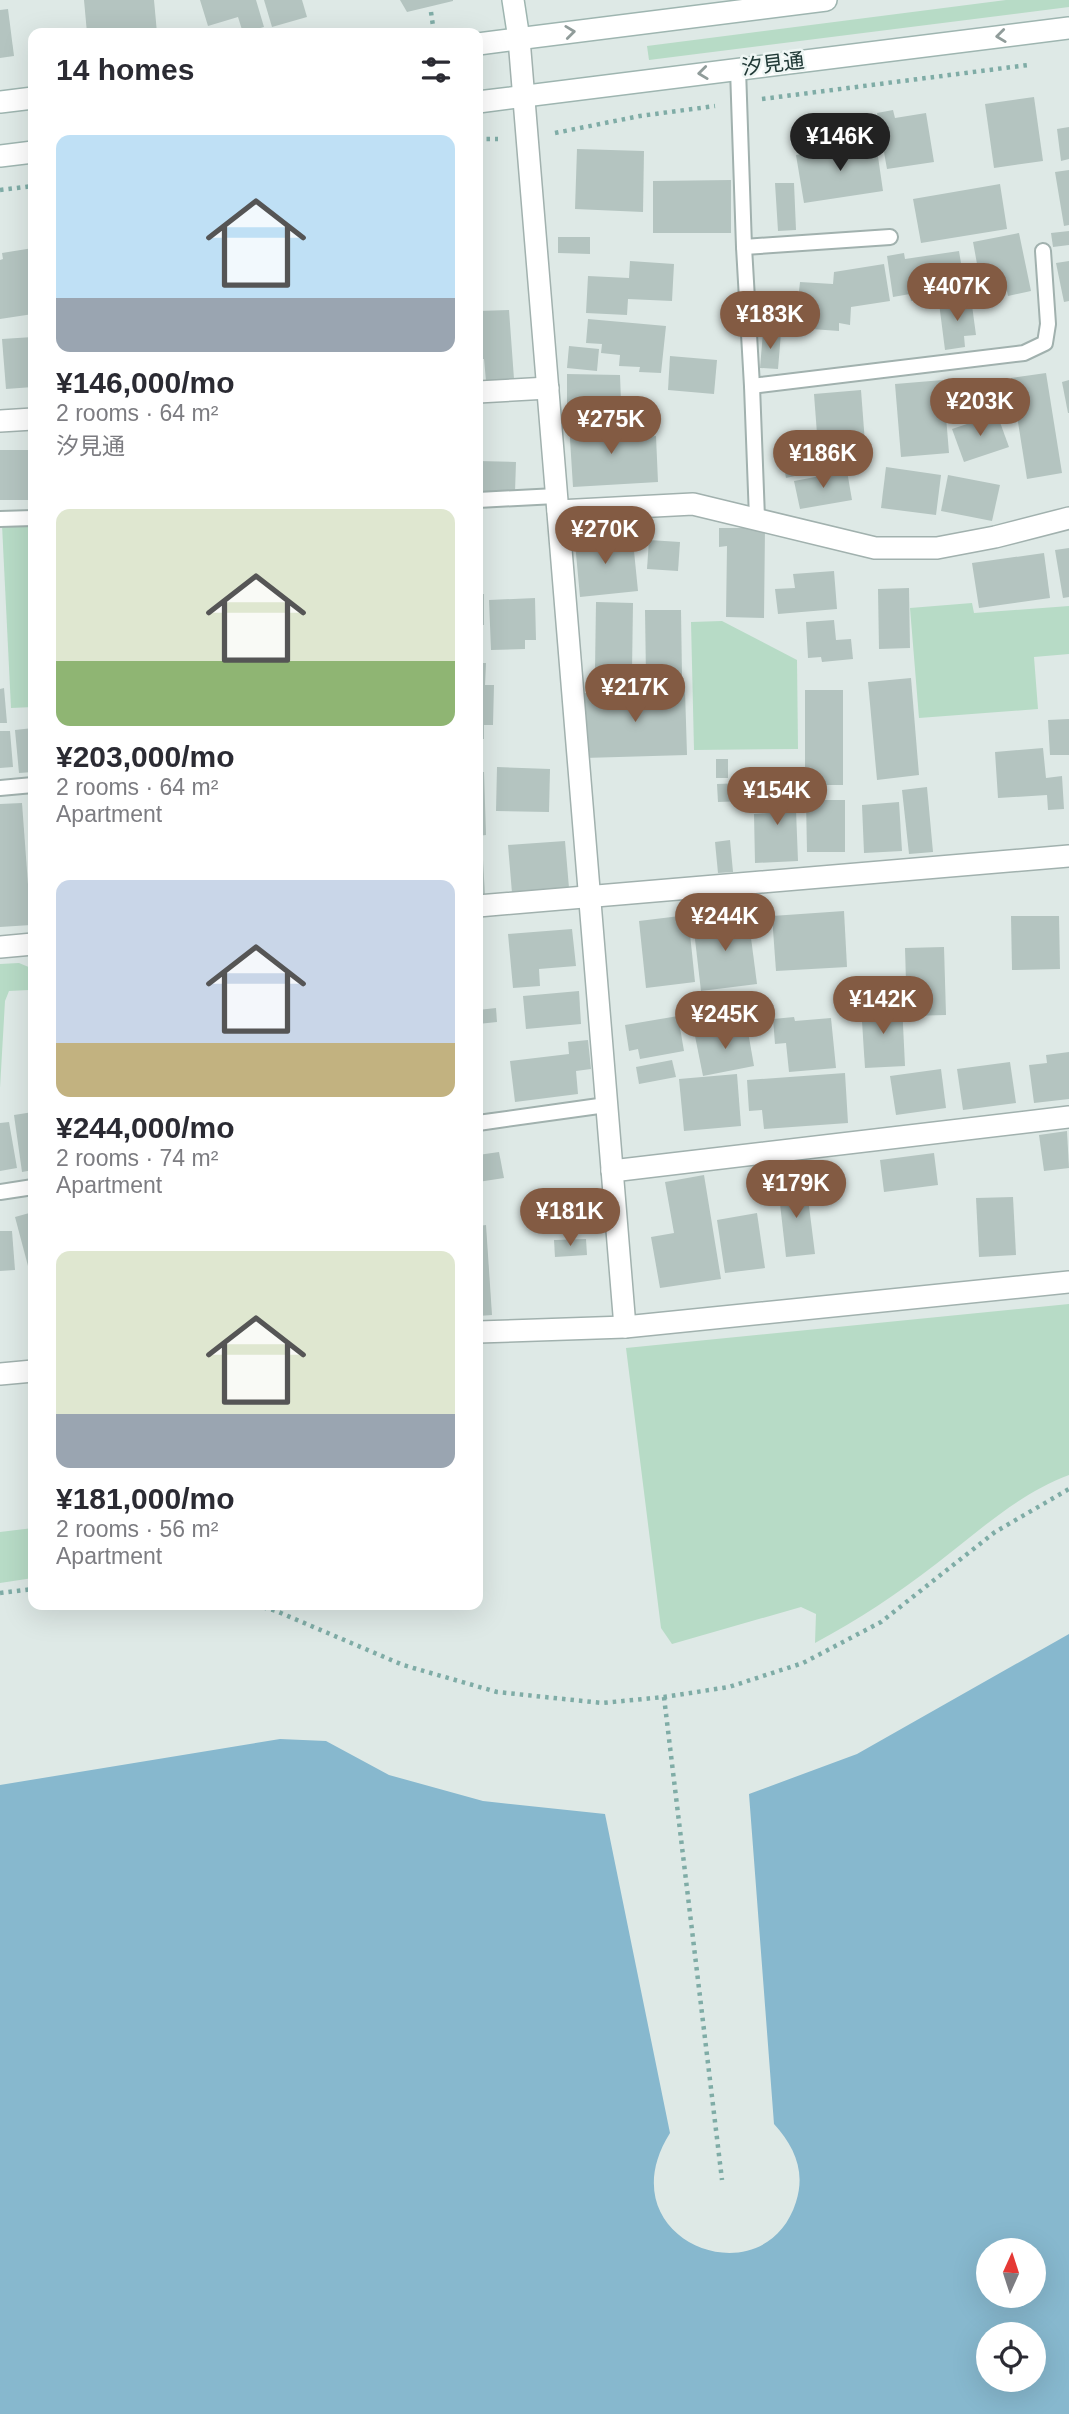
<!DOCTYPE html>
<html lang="en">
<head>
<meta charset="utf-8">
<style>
	body { margin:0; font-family:Helvetica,"Noto Sans JP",sans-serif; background:#f2f2f3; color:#2b2b33; height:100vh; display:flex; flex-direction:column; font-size:26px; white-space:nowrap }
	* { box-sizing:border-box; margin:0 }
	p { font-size:23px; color:#7c7c81 }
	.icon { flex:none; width:38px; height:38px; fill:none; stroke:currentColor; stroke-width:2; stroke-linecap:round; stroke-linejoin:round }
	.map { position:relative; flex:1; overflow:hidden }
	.side { position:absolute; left:28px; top:28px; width:455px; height:1582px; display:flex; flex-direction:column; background:#fff; border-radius:14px; box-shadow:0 7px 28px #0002 }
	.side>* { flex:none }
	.needle { width:46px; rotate:3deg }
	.controls { position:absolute; left:976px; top:2238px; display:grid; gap:14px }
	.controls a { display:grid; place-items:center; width:70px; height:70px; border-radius:50%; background:#fff; box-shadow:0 7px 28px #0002; font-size:35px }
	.price { position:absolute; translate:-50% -60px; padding:0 16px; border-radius:24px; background:#835b43; color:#fff; font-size:23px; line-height:46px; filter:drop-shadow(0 2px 4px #0008) }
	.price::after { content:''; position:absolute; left:50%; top:42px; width:21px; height:16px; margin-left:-10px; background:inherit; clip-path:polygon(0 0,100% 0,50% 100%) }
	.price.current { background:#222; color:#fff }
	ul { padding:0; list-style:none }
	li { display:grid; align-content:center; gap:14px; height:371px; padding:0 28px }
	li span { display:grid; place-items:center; height:217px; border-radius:14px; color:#555 }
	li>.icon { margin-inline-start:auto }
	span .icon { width:126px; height:126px; fill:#fffc; stroke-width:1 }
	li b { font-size:30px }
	h2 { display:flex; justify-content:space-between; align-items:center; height:84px; padding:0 28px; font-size:30px }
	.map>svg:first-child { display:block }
	.green { fill:#b7dbc6 }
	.water { fill:#87b8ce; fill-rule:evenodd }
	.building { fill:#b4c4c0 }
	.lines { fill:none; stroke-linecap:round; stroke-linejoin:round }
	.lane-casing { stroke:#a1b1ae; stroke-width:18 }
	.street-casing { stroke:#a1b1ae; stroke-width:24 }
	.secondary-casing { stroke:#9eb5b0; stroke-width:24 }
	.path { stroke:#7faca6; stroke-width:4.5; stroke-dasharray:3.5 5; stroke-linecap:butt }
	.lane { stroke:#fff; stroke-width:14 }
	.street { stroke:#fff; stroke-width:21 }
	.secondary { stroke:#fff; stroke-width:21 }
	.oneway { stroke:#909c9a }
	.labels { text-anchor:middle; stroke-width:5; stroke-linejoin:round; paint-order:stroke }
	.street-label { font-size:21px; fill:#203936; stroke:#eef6f4 }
</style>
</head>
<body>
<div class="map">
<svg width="1069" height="2414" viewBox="0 0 1069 2414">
	<rect width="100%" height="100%" fill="#dee9e6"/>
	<g class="green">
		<polygon points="1006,0 1069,0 1069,7 649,60 647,46"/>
		<polygon points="33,524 33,707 11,708 2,525"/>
		<polygon points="972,603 974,613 1069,606 1069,654 1034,657 1038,709 919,718 910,608"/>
		<polygon points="722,621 797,660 798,749 694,750 691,622"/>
		<polygon points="19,963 31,968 33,985 29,990 9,991 5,1001 0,1088 0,964"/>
		<path d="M1069,1304V1475C1018,1494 979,1531 936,1564C896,1595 859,1619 815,1643L816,1614L801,1607L672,1644L661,1628L626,1348Z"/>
		<polygon points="33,1528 33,1578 0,1583 0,1532"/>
	</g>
	<path class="water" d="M1069,1634V2414H0V1785L280,1739L326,1741L389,1775L483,1801L605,1814L670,2133C603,2240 764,2303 796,2202C806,2171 794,2146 774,2124L749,1794L857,1754ZM989,2250H1034V2296H989ZM989,2334H1034V2380H989Z"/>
	<g class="building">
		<polygon points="84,0 154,0 157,33 87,33"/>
		<polygon points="200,0 256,0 264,27 243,33 238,17 208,26"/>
		<polygon points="264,0 302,0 307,17 272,27"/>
		<polygon points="400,0 453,0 453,1 407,12"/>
		<polygon points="8,9 14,56 0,58 0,10"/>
		<polygon points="1034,97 1043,161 994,168 985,104"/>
		<polygon points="893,110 895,118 926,113 934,162 887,169 877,113"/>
		<polygon points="1069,127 1069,159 1061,161 1057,129"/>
		<polygon points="876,143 883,191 804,203 796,155"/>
		<polygon points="577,149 644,151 643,212 575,209"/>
		<polygon points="1069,170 1069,225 1064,226 1055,172"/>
		<polygon points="731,180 731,233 653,233 653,181"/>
		<polygon points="775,183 794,183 796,230 778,231"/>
		<polygon points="1000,184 1007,229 921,243 913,199"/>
		<polygon points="1069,231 1069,245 1053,247 1051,233"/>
		<polygon points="1019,233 1031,291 1008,296 1006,286 982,291 973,242"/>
		<polygon points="558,237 590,237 590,254 558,253"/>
		<polygon points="33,248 33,314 0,319 0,260 3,259 2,253"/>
		<polygon points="959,251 966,293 911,301 910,294 893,297 887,256 904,253 905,259"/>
		<polygon points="630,261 674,264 672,301 628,299 627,315 586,313 588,276 629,278"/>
		<polygon points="1069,261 1069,301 1064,302 1056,263"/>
		<polygon points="884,264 890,301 851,307 850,325 839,323 839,331 798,328 798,321 782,320 784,298 798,300 800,282 833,284 834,272"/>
		<polygon points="971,298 976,335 964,336 965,347 945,350 939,303"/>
		<polygon points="509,310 514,379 486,381 484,359 478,359 478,311"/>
		<polygon points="588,319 666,326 661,373 639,372 640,367 619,366 620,355 601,353 602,344 586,343"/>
		<polygon points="763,332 781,333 778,369 760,368"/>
		<polygon points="33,337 33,387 6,389 2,339"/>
		<polygon points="569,346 599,349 597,371 567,368"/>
		<polygon points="670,356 717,360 714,394 668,390"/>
		<polygon points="1046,373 1062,473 1027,479 1011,378"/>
		<polygon points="567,374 620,375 621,401 610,401 610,414 567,414"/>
		<polygon points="943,380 949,453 901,457 895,384"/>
		<polygon points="1069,380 1069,413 1068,413 1062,382"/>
		<polygon points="861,390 865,443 818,447 814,394"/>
		<polygon points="997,414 1009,447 964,462 952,429"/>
		<polygon points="610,420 611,428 627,427 628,438 656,436 658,482 573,487 569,423"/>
		<rect x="0" y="450" width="33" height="50"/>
		<polygon points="813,454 817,471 786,478 783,461"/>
		<polygon points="478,461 516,462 515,492 478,492"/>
		<polygon points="886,467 941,475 936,515 881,508"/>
		<polygon points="847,471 852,500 800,509 794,481"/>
		<polygon points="948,475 1000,485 992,521 941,511"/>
		<polygon points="719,528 765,528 764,618 726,617 727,546 719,547"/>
		<polygon points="594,530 595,544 633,541 638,591 580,597 574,532"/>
		<polygon points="649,540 680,542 678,571 647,569"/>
		<polygon points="1069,548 1069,597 1063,598 1055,550"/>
		<polygon points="1044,553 1050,598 979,608 972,563"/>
		<polygon points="834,571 837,609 778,614 775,589 795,588 793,574"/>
		<polygon points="909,588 910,648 879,649 878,589"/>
		<rect x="478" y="594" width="6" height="31"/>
		<polygon points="535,598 536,640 525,640 525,649 491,650 489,600"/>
		<polygon points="596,602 633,603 632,671 595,670"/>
		<polygon points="645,610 681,610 682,677 646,677"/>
		<polygon points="834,620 836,640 851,639 853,659 822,662 821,657 808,658 806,622"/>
		<polygon points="478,663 486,663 485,685 494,685 493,725 484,725 484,739 478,739"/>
		<polygon points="911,678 919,775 877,780 868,682"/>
		<polygon points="4,688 7,723 0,723 0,689"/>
		<polygon points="685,690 687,755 584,758 582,693"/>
		<rect x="805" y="690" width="38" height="95"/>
		<polygon points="1069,719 1069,755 1050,755 1048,720"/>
		<polygon points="33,728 33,772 19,773 15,730"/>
		<polygon points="0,731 10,731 13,767 0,768"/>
		<polygon points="1043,748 1046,778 1062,776 1064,809 1048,810 1047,795 998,798 995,752"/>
		<rect x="716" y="759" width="12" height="19"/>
		<polygon points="497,767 550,769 549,812 496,811"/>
		<polygon points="478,772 484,772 486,835 478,836"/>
		<polygon points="745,783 746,801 718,802 717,784"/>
		<polygon points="795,784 798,861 755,863 754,814 768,813 767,786"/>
		<polygon points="927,787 933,852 909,854 902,790"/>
		<polygon points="806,800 845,800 845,852 807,852"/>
		<polygon points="899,802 902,851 864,853 862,805"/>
		<polygon points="22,803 31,925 0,927 0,804"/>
		<polygon points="730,840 733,872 718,873 715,842"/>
		<polygon points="565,841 569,888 512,893 508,845"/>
		<polygon points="482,843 485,895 478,896 478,844"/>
		<polygon points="844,911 847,967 776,971 772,916"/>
		<polygon points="688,915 695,982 646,988 639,921"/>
		<polygon points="748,915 757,984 701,991 693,922"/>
		<polygon points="1011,916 1059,916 1060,969 1012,970"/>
		<polygon points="572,929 576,966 539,969 540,986 513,988 508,934"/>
		<polygon points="944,947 946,1015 907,1016 905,948"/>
		<polygon points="579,991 581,1024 526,1029 523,996"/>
		<polygon points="902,1004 905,1066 865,1068 861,1006"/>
		<polygon points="496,1008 497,1022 478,1024 478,1010"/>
		<polygon points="678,1016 684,1051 640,1059 638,1049 629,1051 625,1025"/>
		<polygon points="794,1017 795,1021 831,1018 836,1068 789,1072 786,1043 775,1044 773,1019"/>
		<polygon points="747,1026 754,1066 703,1076 695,1036"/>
		<polygon points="588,1040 591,1069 576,1071 578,1094 515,1102 510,1061 569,1054 568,1042"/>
		<polygon points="1069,1052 1069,1099 1034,1103 1029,1065 1047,1063 1046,1055"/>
		<polygon points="672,1060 676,1077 639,1084 636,1067"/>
		<polygon points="1010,1062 1016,1103 963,1110 957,1069"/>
		<polygon points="941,1069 946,1108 896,1115 890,1076"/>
		<polygon points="845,1073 848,1123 764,1129 762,1110 749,1111 747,1080"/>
		<polygon points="737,1074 741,1126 684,1131 679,1079"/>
		<polygon points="33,1112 33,1170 22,1172 14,1115"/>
		<polygon points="9,1122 17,1168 0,1171 0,1123"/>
		<polygon points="1067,1131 1069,1168 1044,1171 1039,1135"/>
		<polygon points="499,1152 504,1178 478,1182 478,1155"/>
		<polygon points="934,1153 938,1185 884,1192 880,1160"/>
		<polygon points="704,1175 721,1279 660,1288 651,1237 674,1233 665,1182"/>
		<polygon points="806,1182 815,1254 786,1257 778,1186"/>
		<polygon points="1013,1197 1016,1255 979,1257 976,1198"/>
		<polygon points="33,1212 33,1281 32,1281 15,1217"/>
		<polygon points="757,1213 765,1268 725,1273 717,1220"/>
		<polygon points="486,1225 492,1315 478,1316 478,1226"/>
		<polygon points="0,1231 12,1231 15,1270 0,1271"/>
		<polygon points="586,1239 587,1255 555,1257 554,1240"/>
	</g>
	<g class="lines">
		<g class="lane-casing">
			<g id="lane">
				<polyline points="738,69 744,247 752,386 757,518"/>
				<polyline points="744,247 890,237"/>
				<polyline points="752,386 1024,353 1045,343 1048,324 1043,251"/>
				<polyline points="478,500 556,496"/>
				<polyline points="0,519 33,518"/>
				<polyline points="0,788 33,785"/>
				<polyline points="478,1123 606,1105"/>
				<polyline points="0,1192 33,1187"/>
			</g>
		</g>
		<g class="street-casing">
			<g id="street">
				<polyline points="519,39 625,1327"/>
				<polyline points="478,392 548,388"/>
				<polyline points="0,421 33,419"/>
				<polyline points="558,511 693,504 875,548 937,548 995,537 1069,518"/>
				<polyline points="478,906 1069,856"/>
				<polyline points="0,947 33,944"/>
				<polyline points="612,1171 1069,1117"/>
				<polyline points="478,1332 625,1327 1069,1282"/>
				<polyline points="0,1374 33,1371"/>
			</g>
		</g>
		<g class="secondary-casing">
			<g id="secondary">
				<polyline points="513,0 519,39"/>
				<polyline points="478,44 826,0"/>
				<polyline points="0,102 33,98"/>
				<polyline points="478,102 1069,28"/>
				<polyline points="0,156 33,152"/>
			</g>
		</g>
		<g class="path">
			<polyline points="431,12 434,33"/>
			<polyline points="762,99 1028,65"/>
			<polyline points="555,133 640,116 715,106"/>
			<polyline points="478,139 498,139"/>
			<polyline points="0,190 33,186"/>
			<polyline points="0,1593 33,1589"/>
			<polyline points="255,1605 276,1611 403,1665 497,1692 602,1703 664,1697 729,1687 803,1663 881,1622 995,1532 1069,1489"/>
			<polyline points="664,1697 722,2180"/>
		</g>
		<use href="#lane" class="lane"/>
		<use href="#street" class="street"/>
		<use href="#secondary" class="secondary"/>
	</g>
	<defs><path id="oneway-chevron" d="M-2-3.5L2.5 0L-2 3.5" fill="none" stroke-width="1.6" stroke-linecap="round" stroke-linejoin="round" transform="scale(1.75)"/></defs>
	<g class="oneway">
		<use href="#oneway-chevron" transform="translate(570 32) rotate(-7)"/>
		<use href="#oneway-chevron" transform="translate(1001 36) rotate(173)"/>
		<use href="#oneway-chevron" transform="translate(703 73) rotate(173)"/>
	</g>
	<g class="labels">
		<g class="street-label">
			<text transform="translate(773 64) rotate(-7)" y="7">汐見通</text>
		</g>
	</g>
</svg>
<div class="controls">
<a><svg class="needle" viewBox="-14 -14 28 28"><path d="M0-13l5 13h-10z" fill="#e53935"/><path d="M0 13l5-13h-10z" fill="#7c7c81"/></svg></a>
<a><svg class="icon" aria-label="locate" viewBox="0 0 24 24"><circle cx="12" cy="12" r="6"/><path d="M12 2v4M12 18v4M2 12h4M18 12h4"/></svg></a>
</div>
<b class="price current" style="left:840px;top:173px">¥146K</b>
<b class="price" style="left:957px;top:323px">¥407K</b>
<b class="price" style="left:770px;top:351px">¥183K</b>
<b class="price" style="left:980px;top:438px">¥203K</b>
<b class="price" style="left:611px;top:456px">¥275K</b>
<b class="price" style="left:823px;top:490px">¥186K</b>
<b class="price" style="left:605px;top:566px">¥270K</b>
<b class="price" style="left:635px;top:724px">¥217K</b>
<b class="price" style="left:777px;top:827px">¥154K</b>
<b class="price" style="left:725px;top:953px">¥244K</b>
<b class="price" style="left:883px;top:1036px">¥142K</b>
<b class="price" style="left:725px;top:1051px">¥245K</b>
<b class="price" style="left:796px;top:1220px">¥179K</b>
<b class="price" style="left:570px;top:1248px">¥181K</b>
<section class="side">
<h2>14 homes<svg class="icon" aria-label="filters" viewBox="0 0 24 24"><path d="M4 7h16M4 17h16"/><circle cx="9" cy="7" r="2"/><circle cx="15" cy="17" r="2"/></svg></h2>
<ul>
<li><span style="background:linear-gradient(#bfe0f5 75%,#9aa5b1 0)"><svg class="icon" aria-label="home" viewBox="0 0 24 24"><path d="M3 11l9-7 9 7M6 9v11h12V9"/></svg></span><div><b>¥146,000/mo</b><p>2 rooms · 64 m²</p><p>汐見通</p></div></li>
<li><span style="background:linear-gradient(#dfe7d0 70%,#8fb573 0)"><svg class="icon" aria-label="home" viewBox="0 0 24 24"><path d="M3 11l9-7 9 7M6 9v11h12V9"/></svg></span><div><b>¥203,000/mo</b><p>2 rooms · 64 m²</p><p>Apartment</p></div></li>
<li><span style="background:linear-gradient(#c9d6e8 75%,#c2b280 0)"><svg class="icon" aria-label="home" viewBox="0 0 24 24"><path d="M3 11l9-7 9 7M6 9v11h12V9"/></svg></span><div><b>¥244,000/mo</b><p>2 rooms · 74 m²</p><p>Apartment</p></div></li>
<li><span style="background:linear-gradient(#dfe7d0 75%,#9aa5b1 0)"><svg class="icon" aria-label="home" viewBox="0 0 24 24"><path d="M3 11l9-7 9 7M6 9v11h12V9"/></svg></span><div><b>¥181,000/mo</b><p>2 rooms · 56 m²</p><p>Apartment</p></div></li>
</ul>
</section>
</div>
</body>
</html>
